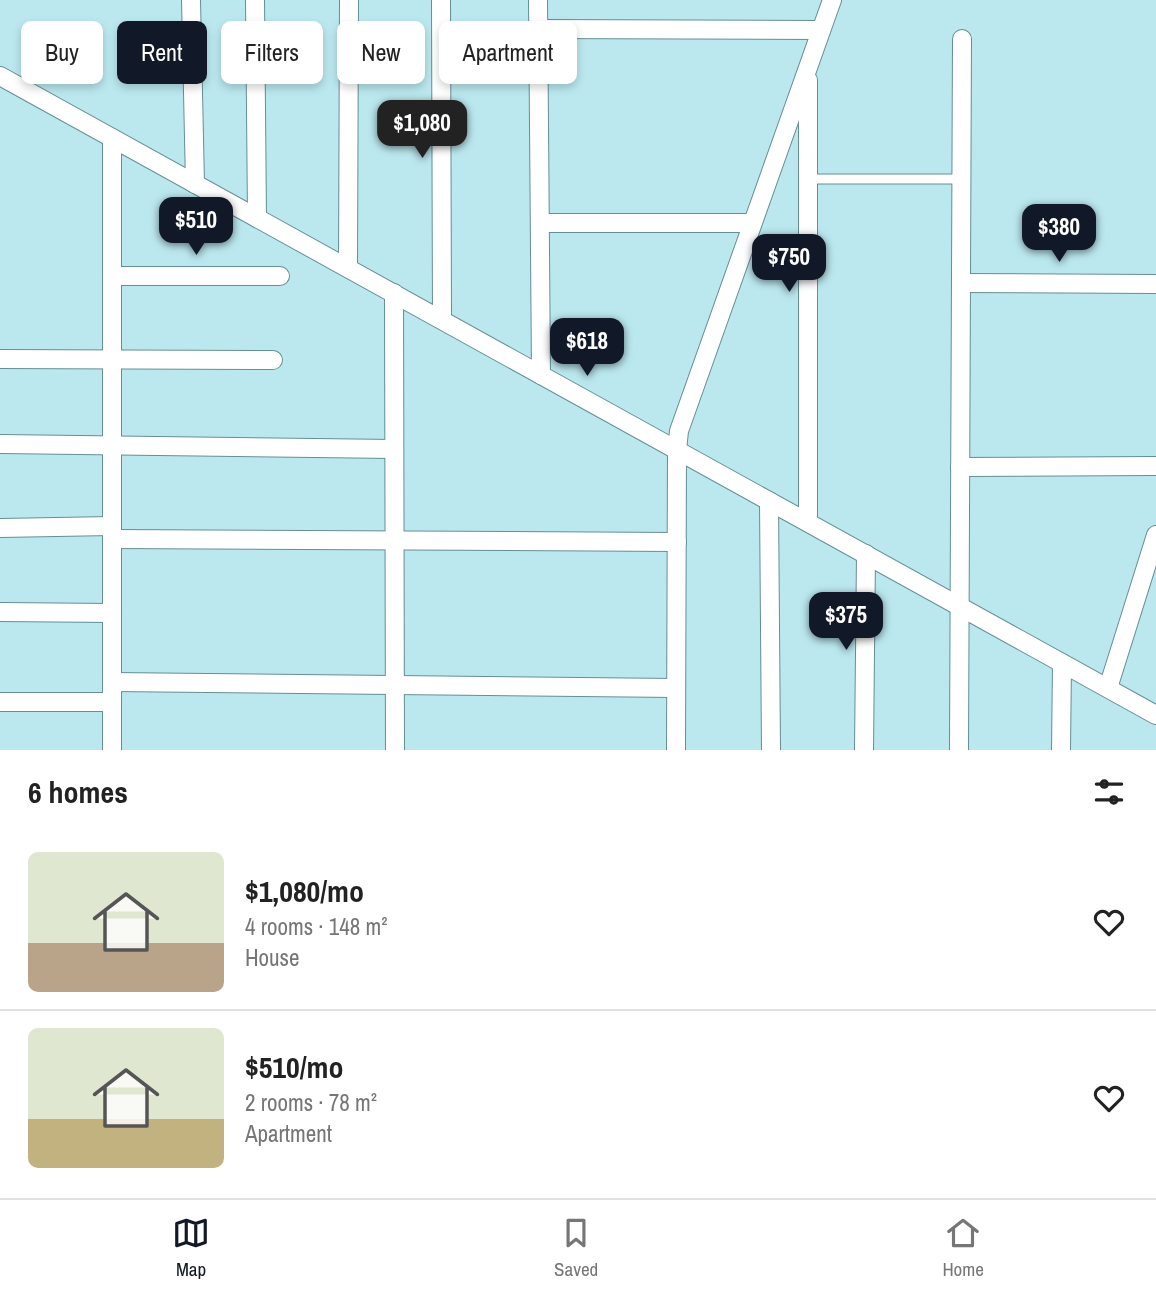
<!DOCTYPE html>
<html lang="en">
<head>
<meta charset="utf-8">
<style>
	body { margin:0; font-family:"Archivo Narrow",sans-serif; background:#f6f6f6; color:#222; height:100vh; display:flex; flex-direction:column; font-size:26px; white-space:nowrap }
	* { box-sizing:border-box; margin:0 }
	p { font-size:23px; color:#767676 }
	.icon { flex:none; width:38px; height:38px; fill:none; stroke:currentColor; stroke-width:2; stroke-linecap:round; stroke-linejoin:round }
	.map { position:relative; height:750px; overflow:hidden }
	.drawer { display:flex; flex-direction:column; background:#fff; flex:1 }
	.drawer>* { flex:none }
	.banner { position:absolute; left:21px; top:21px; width:700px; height:63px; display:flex; gap:14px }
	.price { position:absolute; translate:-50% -60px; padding:0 16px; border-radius:14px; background:#111827; color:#fff; font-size:23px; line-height:46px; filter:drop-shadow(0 2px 4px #0008) }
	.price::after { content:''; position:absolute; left:50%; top:42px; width:21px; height:16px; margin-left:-10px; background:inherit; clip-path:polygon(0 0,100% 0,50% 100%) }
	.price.selected { background:#222; color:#fff }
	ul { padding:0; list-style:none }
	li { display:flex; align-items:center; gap:21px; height:175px; padding:0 28px }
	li+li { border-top:2px solid #e0e0e0 }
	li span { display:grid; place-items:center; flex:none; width:196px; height:140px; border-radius:10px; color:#555 }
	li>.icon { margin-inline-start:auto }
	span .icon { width:84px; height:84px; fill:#fffc; stroke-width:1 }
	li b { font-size:30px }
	h2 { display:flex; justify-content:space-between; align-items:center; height:84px; padding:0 28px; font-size:30px }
	.tag { padding:0 24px; border-radius:10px; background:#fff; box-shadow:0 4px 10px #0003; font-size:24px; line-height:63px }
	.tag.selected { background:#111827; color:#fff }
	.tab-bar { display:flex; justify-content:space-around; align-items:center; height:98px; border-top:2px solid #e0e0e0; background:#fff; font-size:19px; color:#767676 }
	.tab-bar a { display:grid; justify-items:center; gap:4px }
	.tab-bar .selected { color:#111827 }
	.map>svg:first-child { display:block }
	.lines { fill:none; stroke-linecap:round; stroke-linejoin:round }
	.service-casing { stroke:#648f94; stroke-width:11 }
	.minor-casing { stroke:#648f94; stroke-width:20 }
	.service { stroke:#fff; stroke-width:9 }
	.minor { stroke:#fff; stroke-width:18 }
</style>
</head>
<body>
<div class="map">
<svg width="1156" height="750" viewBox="0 0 1156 750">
	<rect width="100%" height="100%" fill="#bbe8ef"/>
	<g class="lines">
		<g class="service-casing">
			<polyline id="service" points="808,179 961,179"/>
		</g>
		<g class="minor-casing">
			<g id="minor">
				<polyline points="191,0 195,184"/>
				<polyline points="255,0 257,218"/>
				<polyline points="441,0 442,319"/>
				<polyline points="538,0 541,375"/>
				<polyline points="538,29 821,30"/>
				<polyline points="0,76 1156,715"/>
				<polyline points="808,80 808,522"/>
				<polyline points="112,138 112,750"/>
				<polyline points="540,223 752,223"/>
				<polyline points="348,268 349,0"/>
				<polyline points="112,276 280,276"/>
				<polyline points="961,283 1156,284"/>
				<polyline points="394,293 395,750"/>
				<polyline points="0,359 273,360"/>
				<polyline points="0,444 394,449"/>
				<polyline points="960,467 1156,466"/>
				<polyline points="769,501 771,750"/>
				<polyline points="0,528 112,526"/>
				<polyline points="112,539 677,542"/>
				<polyline points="0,612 112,613"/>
				<polyline points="112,682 676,688"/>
				<polyline points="1108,688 1156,535"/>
				<polyline points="0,702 112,702"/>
				<polyline points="676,750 677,450 679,431 832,0"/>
				<polyline points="864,750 866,554"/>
				<polyline points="959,750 962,39"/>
				<polyline points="1061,750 1062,663"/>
			</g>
		</g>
		<use href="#service" class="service"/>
		<use href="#minor" class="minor"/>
	</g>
</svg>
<b class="price selected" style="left:422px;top:160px">$1,080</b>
<b class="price" style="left:196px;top:257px">$510</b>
<b class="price" style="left:1059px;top:264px">$380</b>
<b class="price" style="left:789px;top:294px">$750</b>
<b class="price" style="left:587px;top:378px">$618</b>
<b class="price" style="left:846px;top:652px">$375</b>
<div class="banner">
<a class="tag">Buy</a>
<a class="tag selected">Rent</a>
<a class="tag">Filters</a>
<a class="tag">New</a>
<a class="tag">Apartment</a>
</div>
</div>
<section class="drawer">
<h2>6 homes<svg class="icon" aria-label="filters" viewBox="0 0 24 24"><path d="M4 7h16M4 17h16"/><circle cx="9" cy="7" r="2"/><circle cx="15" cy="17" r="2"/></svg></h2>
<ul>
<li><span style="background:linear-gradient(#dfe7d0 65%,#b9a48a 0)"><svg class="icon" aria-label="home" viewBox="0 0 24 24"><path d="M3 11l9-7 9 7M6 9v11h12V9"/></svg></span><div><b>$1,080/mo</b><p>4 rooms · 148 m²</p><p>House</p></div><svg class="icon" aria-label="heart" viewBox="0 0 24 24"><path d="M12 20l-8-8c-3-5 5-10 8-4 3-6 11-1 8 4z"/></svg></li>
<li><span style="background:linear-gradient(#dfe7d0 65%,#c2b280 0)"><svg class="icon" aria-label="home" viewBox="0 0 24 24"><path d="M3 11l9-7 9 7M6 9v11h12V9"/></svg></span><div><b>$510/mo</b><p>2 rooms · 78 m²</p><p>Apartment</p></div><svg class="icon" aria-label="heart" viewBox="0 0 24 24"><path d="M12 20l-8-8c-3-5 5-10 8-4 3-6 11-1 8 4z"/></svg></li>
</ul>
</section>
<nav class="tab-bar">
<a class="selected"><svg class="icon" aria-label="map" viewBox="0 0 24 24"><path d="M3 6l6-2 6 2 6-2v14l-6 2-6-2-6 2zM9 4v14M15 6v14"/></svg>Map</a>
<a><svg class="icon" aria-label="saved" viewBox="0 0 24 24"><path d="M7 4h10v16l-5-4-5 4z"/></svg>Saved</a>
<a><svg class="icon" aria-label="home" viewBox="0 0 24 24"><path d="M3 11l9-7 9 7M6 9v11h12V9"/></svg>Home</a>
</nav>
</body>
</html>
